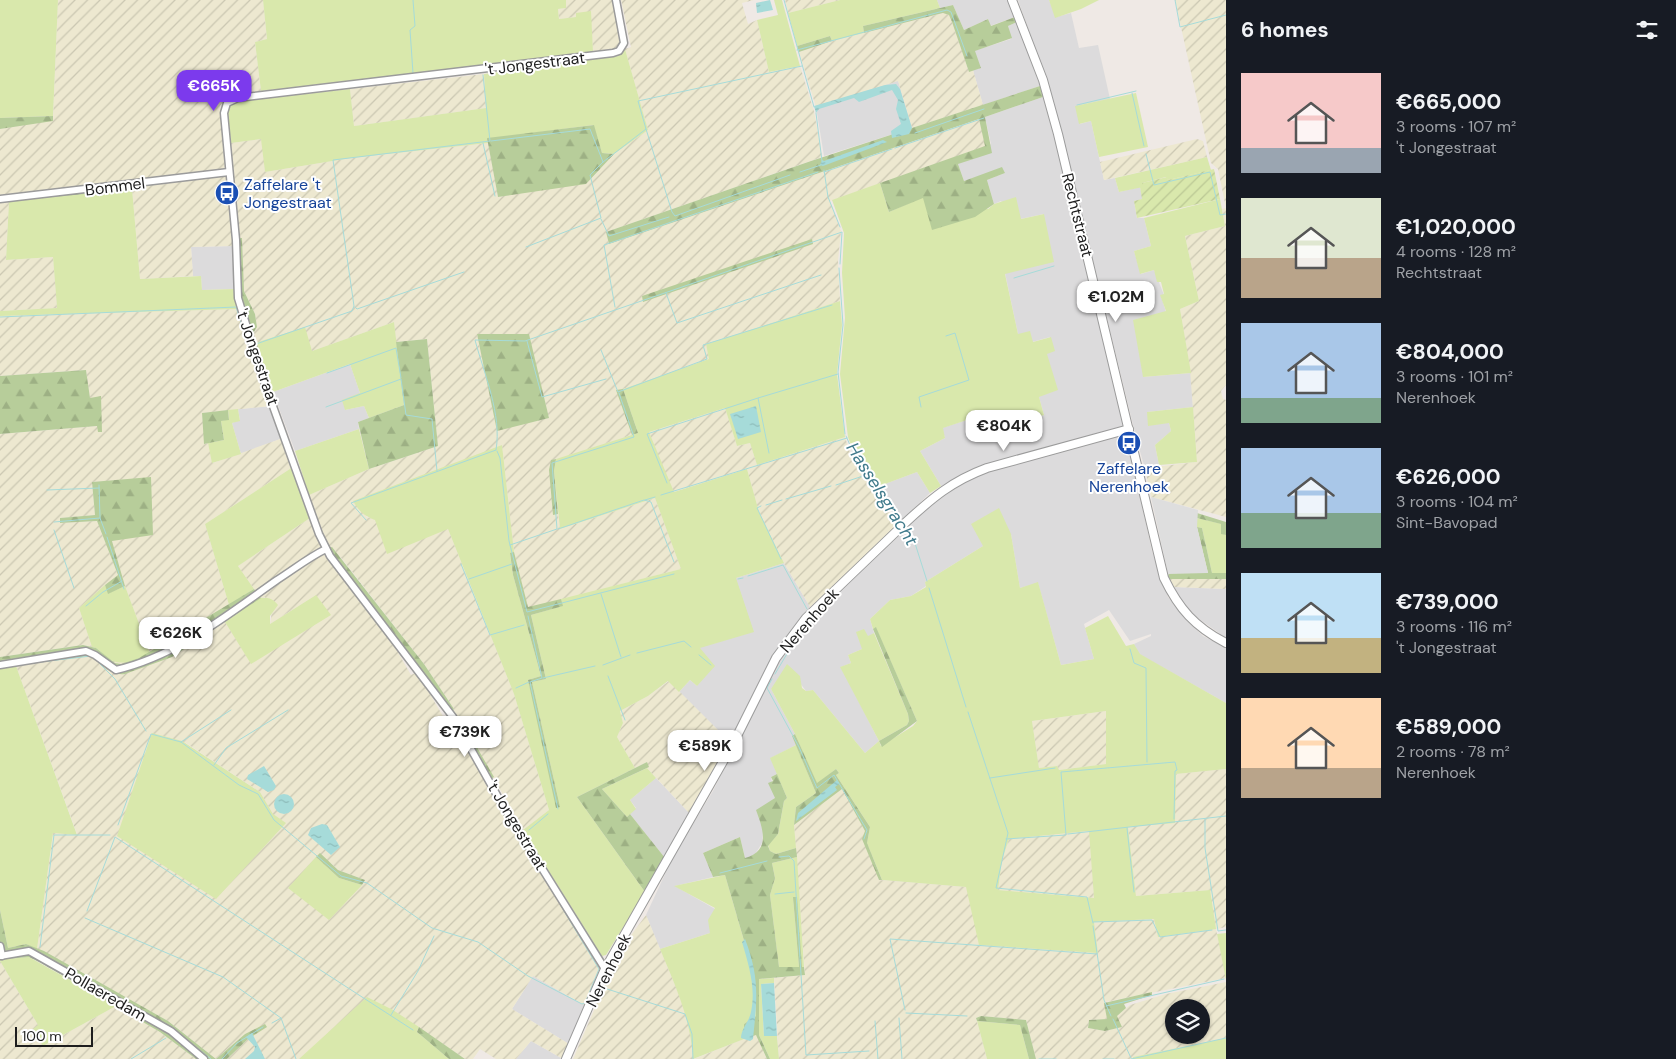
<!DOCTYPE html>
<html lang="en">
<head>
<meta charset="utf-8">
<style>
	body { margin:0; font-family:"DM Sans",sans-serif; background:#20242c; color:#f1f3f6; height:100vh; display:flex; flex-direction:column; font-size:19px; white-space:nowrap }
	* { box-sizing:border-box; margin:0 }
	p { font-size:16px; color:#9ea1a6 }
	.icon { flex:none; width:28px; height:28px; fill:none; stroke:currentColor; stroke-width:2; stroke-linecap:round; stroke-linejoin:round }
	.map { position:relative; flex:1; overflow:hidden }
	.drawer { display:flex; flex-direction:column; background:#171b24; width:450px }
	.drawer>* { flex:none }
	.buttons { position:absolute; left:1165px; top:999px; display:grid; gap:10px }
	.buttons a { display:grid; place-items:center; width:45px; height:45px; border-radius:50%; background:#171b24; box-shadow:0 1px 4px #0004; font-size:25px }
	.scale { position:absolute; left:15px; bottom:12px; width:78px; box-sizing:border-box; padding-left:5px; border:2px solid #1e1e1e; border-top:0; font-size:14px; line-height:18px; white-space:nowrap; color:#1e1e1e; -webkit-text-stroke:4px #fff; paint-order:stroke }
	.price { position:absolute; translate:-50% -42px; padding:0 11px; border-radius:10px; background:#fff; color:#222; font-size:16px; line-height:32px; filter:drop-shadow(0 1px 2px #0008) }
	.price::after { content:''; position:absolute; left:50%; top:30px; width:15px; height:11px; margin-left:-8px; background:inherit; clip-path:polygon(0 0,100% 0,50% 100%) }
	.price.current { background:#7c3aed; color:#fff }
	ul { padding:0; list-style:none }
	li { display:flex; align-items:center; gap:15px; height:125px; padding:0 15px }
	li span { display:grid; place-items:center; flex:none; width:140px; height:100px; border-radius:0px; color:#555 }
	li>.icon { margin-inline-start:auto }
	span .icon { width:60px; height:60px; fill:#fffc; stroke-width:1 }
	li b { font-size:21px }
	h2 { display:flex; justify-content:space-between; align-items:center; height:60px; padding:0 15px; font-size:21px }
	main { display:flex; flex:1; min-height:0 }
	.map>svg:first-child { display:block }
	.residential { fill:#dcdbdc }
	.farmland { fill:url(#farmland-furrows); fill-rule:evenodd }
	.grass { fill:#d9e8ac; fill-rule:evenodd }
	.forest { fill:url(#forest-firs) }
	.garden { fill:url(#garden-furrows) }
	.parking { fill:#dedede }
	.water { fill:url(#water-ripples) }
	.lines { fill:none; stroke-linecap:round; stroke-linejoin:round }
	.stream { stroke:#a6dbd9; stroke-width:1 }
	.minor-casing { stroke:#9b9b9b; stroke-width:9 }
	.tertiary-casing { stroke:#9b9b9b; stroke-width:10 }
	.minor { stroke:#fff; stroke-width:6 }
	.tertiary { stroke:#fff; stroke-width:8 }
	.labels { text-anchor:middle; stroke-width:4; stroke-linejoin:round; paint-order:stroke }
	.street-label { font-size:16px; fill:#1e1e1e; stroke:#fff }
	.transit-label { font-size:16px; fill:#164399; stroke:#fff; text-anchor:start }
	.water-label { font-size:18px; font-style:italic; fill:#417b8c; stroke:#fff }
</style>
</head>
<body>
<main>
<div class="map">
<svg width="1226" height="1059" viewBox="0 0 1226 1059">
	<defs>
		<pattern id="farmland-furrows" width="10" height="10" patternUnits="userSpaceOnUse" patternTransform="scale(1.25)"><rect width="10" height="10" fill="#ede8d0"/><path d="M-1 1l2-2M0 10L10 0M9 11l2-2" fill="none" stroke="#cbc7b2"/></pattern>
		<pattern id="forest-firs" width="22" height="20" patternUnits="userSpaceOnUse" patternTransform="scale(1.25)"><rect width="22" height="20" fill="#b7cd9a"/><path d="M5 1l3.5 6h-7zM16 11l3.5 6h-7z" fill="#9db084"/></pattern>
		<pattern id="garden-furrows" width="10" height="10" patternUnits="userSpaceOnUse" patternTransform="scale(1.25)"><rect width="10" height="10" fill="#d9e8ac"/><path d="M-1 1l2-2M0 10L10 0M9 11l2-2" fill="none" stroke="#bac794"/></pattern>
		<pattern id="water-ripples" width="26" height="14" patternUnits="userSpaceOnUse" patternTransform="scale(1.25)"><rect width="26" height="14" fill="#a6dbd9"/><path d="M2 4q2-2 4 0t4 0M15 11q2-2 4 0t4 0" fill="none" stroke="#8ebcba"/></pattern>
	</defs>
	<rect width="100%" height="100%" fill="#efe9e5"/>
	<g class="residential">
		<polygon points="937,0 1008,0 1015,17 990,26 988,19 964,30 953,5 940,8"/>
		<polygon points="1018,0 1049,0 1056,17 1071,13 1079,48 1098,45 1110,99 1076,106 1080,124 1091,121 1104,180 1115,178 1119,192 1140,187 1143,199 1134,201 1137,218 1144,218 1151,246 1134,251 1141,274 1154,270 1164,295 1161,296 1166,312 1143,377 1191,373 1193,407 1147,412 1169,423 1171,431 1155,445 1159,465 1145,468 1138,445 1054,102"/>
		<polygon points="1017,22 1040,86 983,105 973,70 981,68 974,51 1011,39 1008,26"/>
		<polygon points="898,80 912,128 824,156 816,107"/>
		<polygon points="1043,97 1069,190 1124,426 980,467 941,486 920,451 945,438 942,428 985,414 990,431 1044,415 1039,397 1050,337 1032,342 1018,334 1005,273 1044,214 1020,219 1001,201 994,204 987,180 1005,173 964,181 958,164 991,144 985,117"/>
		<polygon points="234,246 234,289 202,290 201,276 193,276 191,247"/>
		<polygon points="350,364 360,393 345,410 364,406 369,418 358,422 359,429 295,451 273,392"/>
		<polygon points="272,406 283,438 241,454 232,423 240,420 238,409"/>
		<polygon points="1126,433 1152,551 1168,597 1187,621 1203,636 1226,648 1226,703 1139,654 1134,644 1151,636 1151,634 1130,641 1109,610 1084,624 1094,659 1061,665 1038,583 1020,588 1011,534 983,546 925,582 926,586 911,596 890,600 870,619 874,633 868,637 862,649 848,655 851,663 841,667 879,741 865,753 813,690 806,691 800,683 771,689 795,734 792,736 796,745 771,758 777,774 771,777 775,798 763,831 762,843 754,856 745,858 740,837 703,853 713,877 675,886 715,909 710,933 660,949 646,915 673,857 713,791 779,659 811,620 931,503 944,492 972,478 997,469"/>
		<polygon points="917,472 930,493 902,520 877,487"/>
		<polygon points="784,563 810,607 763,674 730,742 679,692 690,680 697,686 700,648 736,578"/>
		<polygon points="1174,587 1226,589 1226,638 1195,616 1180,599"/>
		<polygon points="656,778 690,814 665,858 630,814 636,808 630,800"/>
		<polygon points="533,976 586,1006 569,1044 512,1009"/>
		<polygon points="531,1041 563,1059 516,1059"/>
	</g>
	<g class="farmland">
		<polygon points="58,0 263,0 267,39 255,42 261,91 227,96 220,106 225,167 222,170 0,195 0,129 53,120"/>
		<polygon points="566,0 615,0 621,41 620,47 615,49 593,52 590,12 576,17 559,19 558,9 566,8"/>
		<path d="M621,0H754L742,3L748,24L757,20L769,72L800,66L814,111L822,157L606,232L609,244L979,119L986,146L830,201L841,231L838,261L840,301L706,344L710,359L623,389L638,433L551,461L554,515L558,514L560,529L655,498L681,569L528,608L514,552L502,445L366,517L448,529L514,694L549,810L523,830L460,719L452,711L454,709L424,664L343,560L332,548H328L309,495L369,469L438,446L427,339L396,342L394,322L312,351L255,343L252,335L257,327L255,314L244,291L243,282L242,238H238L231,143L262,139L265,172L351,158L488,143L498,197L591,179L614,154L648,130L625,49L631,47ZM477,334H528L549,418L497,430Z"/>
		<polygon points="785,0 840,0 788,13"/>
		<polygon points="1175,0 1226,0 1226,385 1221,391 1223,399 1226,400 1226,517 1151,497 1145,468 1197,462 1190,370 1180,309 1199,301 1185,236 1225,226 1222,209 1226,208 1218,169 1211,163"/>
		<polygon points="944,13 949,15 952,22 969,72 973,70 983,105 912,128 898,81 816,107 799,52 832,41"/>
		<polygon points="484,74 486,108 354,126 350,89"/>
		<polygon points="1197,139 1203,141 1207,157 1104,180 1100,162"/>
		<polygon points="224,176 228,179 234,246 191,247 193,276 140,279 132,189 128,190 127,186"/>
		<polygon points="9,201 6,260 53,257 57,308 0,311 0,202"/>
		<polygon points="238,309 249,346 272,406 202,413 205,444 208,443 213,463 283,438 293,467 205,524 229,605 150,653 125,586 112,541 151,478 92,482 95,515 60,518 60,523 97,521 118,575 79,608 92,647 83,645 0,657 0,434 98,426 101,397 90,399 86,370 0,376 0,316"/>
		<polygon points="725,408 737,446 750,443 757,465 845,437 851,456 899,524 870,554 810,607 784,563 759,512 747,469 673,492 649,432"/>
		<polygon points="310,518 322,547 256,592 238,566"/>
		<path d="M323,553L392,642L411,675L417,672L457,740L463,737L503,814L601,969L586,1006L533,976L512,1009L569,1044L563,1059L531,1041L516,1059H496L480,1049L473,1059H465L393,1010L299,1059H227L248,1039L266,1027L245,1034L216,1059L168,1021L37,949L53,833L77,834L16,666L89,656L98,661L172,657L225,622L251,663L316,595L270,624L272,611L265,597L261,598L259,595ZM183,741L260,792L273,814ZM331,863L338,870L365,880L362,885L288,888Z"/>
		<polygon points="1170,579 1226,579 1226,589 1174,587"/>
		<polygon points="669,681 730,742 690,814 647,768 647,762 635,768 617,737 623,723 620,711 648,696"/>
		<polygon points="1106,711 1106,764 1058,770 1057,766 1039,768 1032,721"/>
		<path d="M1226,769V927L1216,929L1226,978L1105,1002L1107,1019L1089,1020L1088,1028L1105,1031L1122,1027L1116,1016L1130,1005L1166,994L1226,982V1038L1133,1057V1059H1036L1026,1020L981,1016L976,1018L987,1059H779L774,978L805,975L794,825L842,789L865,831L879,880L966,887L1098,953L1094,922L1154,919L1158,937L1209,890L1136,896L1128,827L1176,774ZM1174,1008H1201V1035H1174Z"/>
		<polygon points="1090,831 1094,898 998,890 1002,860 1009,839"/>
		<polygon points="646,915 685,1009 692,1038 693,1059 573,1059 610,973 626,942"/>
		<polygon points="0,961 38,1025 43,1046 116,1006 160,1032 196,1059 0,1059"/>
		<polygon points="756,1034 767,1059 694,1059"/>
	</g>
	<g class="grass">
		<polygon points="0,0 58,0 53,116 0,118"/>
		<polygon points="263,0 566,0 566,8 558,9 559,19 576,17 576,13 591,11 593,52 261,91 255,42 267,39"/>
		<polygon points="774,0 782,0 800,66 769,72 757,20 778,15"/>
		<polygon points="840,0 937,0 940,8 863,26 864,33 832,41 830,36 797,46 788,13"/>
		<polygon points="1049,0 1099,0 1081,9 1055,18"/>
		<polygon points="625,49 648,130 614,154 602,153 593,125 487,139 488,143 351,158 265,172 261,139 231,143 227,109 233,102 350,89 354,126 486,108 484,74 618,56"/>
		<polygon points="1136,93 1148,147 1099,157 1091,121 1079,124 1075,106"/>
		<polygon points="1207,157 1211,170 1168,180 1166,177 1142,183 1143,187 1119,192 1115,178"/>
		<polygon points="880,183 889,212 923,197 988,209 994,204 1016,197 1021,219 1044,214 1054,262 1005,274 1018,334 1030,331 1033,342 1051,337 1055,351 1047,354 1058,390 1039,397 1044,415 990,431 985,414 943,428 945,438 920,451 941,486 930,493 917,472 877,487 854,453 848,437 840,374 845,318 842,273 844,233 832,200"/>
		<polygon points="132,189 140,279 201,276 202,290 234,289 238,309 0,316 0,311 57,308 53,257 6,260 9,201"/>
		<polygon points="1220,199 1225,226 1185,236 1199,301 1180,309 1191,373 1143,377 1133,320 1166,311 1160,295 1164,294 1161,282 1157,282 1154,270 1140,274 1134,251 1151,246 1144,218"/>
		<path d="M840,301L842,325L837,374L845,437L757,465L750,443L737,446L725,408L649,432L674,492L747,469L759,512L784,563L736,578L754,632L700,648L715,666L697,686L690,680L679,692L668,681L648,696L620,711L623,723L617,737L635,768L577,797L645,892L606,955L602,956L523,830L549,810L514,694L448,529L387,554L375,520C363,515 360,512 353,501L502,445L514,552L510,554L513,575L541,676L528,680L560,807L532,682L546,679L531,615L562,606L561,599L681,569L655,498L560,529L554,471L556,459L638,433L623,389L709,359L706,344Z"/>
		<polygon points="394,322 404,405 369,418 364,406 345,410 342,400 360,393 350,364 273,392 255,343 305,327 312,351"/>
		<polygon points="1193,407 1197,462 1159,465 1155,445 1171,431 1169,423 1148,426 1147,412"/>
		<polygon points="238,409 240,421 232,423 241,454 212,463 208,443 224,440 221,421 229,419 228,410"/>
		<polygon points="359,429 369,469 309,495 295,451"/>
		<polygon points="293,467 310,518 238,566 254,589 229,605 205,524"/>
		<path d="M999,508L1011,534L1020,588L1038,582L1061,665L1094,659L1085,628L1108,616L1126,646L1134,644L1140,654L1226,703V769L1176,774L1175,823L1128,827L1136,896L1210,890L1216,929L1158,937L1154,919L1094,922L1098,953L979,945L966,887L882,880L867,843L870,827L836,775L839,773L836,769L817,784L795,734L771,689L787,664L800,676L802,688L806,691L813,690L865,753L879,741L840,667L851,663L848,655L862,649L856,632L864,629L868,636L874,633L908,714L909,721L907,725L879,741L881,746L913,726L917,721L876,628L873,629L870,619L890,600L911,596L926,587L925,582L983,546L971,524ZM1106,711V764L1059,770L1057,766L1039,768L1032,721ZM1089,831L1094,898L998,890L1002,860L1009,839Z"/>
		<polygon points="1197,518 1222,524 1221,533 1226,535 1226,573 1212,573 1202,528 1197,527"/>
		<path d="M105,585L109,593L125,586L150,653C135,660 120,669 105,656C101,652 98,648 92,647L79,608Z"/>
		<path d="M316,595L331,615L251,664L225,622L260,598C269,597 273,599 278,605L270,616V624Z"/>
		<polygon points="16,666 77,835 53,833 37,949 26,944 8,948 0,910 0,668"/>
		<polygon points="152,733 182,741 260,792 273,814 286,823 216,899 117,836"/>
		<polygon points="796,745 816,793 796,807 794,825 796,848 776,854 770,851 768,845 778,834 784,801 787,798 770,758"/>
		<polygon points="647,768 656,778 630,800 636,809 627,817 602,789"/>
		<polygon points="316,857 339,878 362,885 329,920 288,888"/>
		<polygon points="797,857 804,967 802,967 793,897 799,967 779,968 770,895 775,878 772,863"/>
		<path d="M725,875L754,975L756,1016L744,1024V1039L693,1059C691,1019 675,985 660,949L710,933L708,920L715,908L674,886Z"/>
		<polygon points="1226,933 1226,980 1217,934"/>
		<polygon points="6,956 7,959 29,957 116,1006 43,1046 33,1029 38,1025 0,961 0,958"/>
		<polygon points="774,978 774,983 761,984 764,1036 777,1036 779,1059 770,1059 759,1035 759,979"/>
		<polygon points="367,997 393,1010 419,1027 417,1032 449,1059 299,1059"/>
		<polygon points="977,1021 1020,1025 1029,1059 987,1059"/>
		<polygon points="1226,1038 1226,1059 1133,1059 1133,1057"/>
	</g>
	<g class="forest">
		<polygon points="953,5 964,30 988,19 991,26 1015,17 1017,22 1008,26 1012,38 975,51 981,68 969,72 952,22 949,15 943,13 864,33 863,26"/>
		<polygon points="830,36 832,41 799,52 797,46"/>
		<polygon points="1040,86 1043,97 985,117 992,153 958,164 964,181 1002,167 1005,173 987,180 994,204 975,217 932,230 923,198 889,212 880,183 985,146 979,119 609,244 606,232 811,161"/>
		<polygon points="53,116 53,121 0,129 0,118"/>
		<polygon points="594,125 602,153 614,154 586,184 498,197 487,138"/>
		<polygon points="127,181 128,190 20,200 20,193"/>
		<path d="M234,238H242L244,291L255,314L257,327L252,335L244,330C235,299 234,270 234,238Z"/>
		<polygon points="812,239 813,244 643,302 642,296"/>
		<polygon points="477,334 529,334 549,418 497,431"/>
		<polygon points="427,339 438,446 369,469 358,422 404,405 396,342"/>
		<polygon points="86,370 90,398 101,396 102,432 98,432 97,426 0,434 0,376"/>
		<polygon points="623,389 638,433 632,435 616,390"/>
		<polygon points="228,410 229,420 221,421 224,440 204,444 202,413"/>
		<polygon points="556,459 554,471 558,514 553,515 549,470 551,460"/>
		<polygon points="151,477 153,535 112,541 125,586 108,594 105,585 118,575 97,521 60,523 60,518 95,515 92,482"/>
		<polygon points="1197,513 1226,522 1226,535 1221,534 1221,524 1197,518"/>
		<polygon points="1197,527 1202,528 1212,573 1226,573 1226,579 1170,579 1168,576 1169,573 1208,573"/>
		<polygon points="332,547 424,664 454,709 451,712 328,548"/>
		<polygon points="514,552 528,607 561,599 563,606 531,615 546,679 532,682 560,807 556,808 528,680 541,676 513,575 510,553"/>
		<path d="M254,589L261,598L172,657L125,674C109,676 102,663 89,656L0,668V657L83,645L96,648L115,663L121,664L139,658Z"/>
		<polygon points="876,627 917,721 882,747 879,741 907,725 909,721 908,714 873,629"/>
		<polygon points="460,718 494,777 491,779 457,720"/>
		<polygon points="795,734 817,783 836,769 839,773 836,775 870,827 867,843 882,880 879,880 862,839 865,831 842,789 794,825 796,807 816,793 792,736"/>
		<polygon points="647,762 649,767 602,789 627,817 630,814 665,858 645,892 577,797"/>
		<path d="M777,774L787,798L784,801L778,834L768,846L770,851L776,854L796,848L797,857L772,863L775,878L770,895L779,967H799L793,897H797L802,967H804L805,975L759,979V1035L770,1059H767L756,1035L744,1039V1024L756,1016L754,975L725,875L713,877L703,853L740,837L745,858C771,851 763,829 756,810L775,798L768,783L773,781L771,777Z"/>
		<polygon points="320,853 338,870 365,880 362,885 339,878 316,857"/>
		<polygon points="0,910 8,948 26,944 44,951 168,1021 216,1059 245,1034 265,1024 267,1027 248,1039 227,1059 196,1059 160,1032 41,963 29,957 7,959 5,950 0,953"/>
		<polygon points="1152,992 1152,995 1124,1004 1126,1008 1117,1016 1122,1027 1105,1031 1088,1028 1089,1020 1107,1019 1104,1003"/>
		<polygon points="981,1016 1026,1020 1036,1059 1029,1059 1020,1025 977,1021 976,1018"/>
		<polygon points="419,1027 465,1059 449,1059 417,1032"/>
	</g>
	<polygon class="garden" points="1214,169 1220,199 1137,218 1134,201 1142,199 1140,187 1142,187 1142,183 1167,177 1168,180"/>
	<polygon class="parking" points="1151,497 1198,510 1197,527 1208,573 1168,574"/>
	<g class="water">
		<polygon points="770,0 773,10 757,13 756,3"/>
		<polygon points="896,84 900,89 912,128 909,134 892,138 891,131 901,124 896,109 898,100 892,90 859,102 854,98 819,109 816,113 814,106 885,85"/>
		<polygon points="883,140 887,142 823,166 820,165 822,160 824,161"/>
		<polygon points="756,406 761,432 738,439 730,414"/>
		<polygon points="264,766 276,786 274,790 268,792 247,779 248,775"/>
		<polygon points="837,780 839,784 835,787 837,790 796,821 798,813"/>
		<circle cx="284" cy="804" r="10"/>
		<polygon points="322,824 327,825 340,847 331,855 308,835 311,828"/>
		<path d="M745,939C760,978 757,999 753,1039L750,1041L741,1038C741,1029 749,1022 751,1012C756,988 749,966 742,942Z"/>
		<polygon points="774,983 777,1036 764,1036 761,984"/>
		<polygon points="252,1033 265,1059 245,1059 254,1051 255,1047 246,1037"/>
	</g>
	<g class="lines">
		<g class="stream">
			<polyline points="784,0 814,107"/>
			<polyline points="1175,0 1180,27 1226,15"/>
			<polyline points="797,50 947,10 951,12 967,56"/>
			<polyline points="413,73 410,30 415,26 413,0"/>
			<polyline points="1132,93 1144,146"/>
			<polyline points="1077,105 1136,91"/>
			<polyline points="816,113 822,161"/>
			<polyline points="646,129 672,212 675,216 790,175"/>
			<polyline points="915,133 984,109"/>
			<polyline points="491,141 590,129 603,162"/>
			<polyline points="483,143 495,196"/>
			<polyline points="895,148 984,118"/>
			<polyline points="1146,154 1154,185 1210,172 1220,215 1226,214"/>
			<polyline points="824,170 828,197 840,227"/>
			<polyline points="800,172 821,165"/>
			<polyline points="824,172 892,149"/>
			<polyline points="601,219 609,236 669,217"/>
			<polyline points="526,247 601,218 590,175 603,162 646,129 638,101 802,66"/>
			<polyline points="839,268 843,325 838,372 845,434"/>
			<polyline points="1014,278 1054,266"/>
			<polyline points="666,293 677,323 821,275"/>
			<polyline points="355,307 357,309 464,272"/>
			<polyline points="615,307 604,245 818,172"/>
			<polyline points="0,317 236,307 248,345"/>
			<polyline points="527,341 542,397 606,379"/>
			<polyline points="256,344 352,311 354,306 333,160 490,141 483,75"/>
			<polyline points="601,350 618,392 707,359 703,345 832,305"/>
			<polyline points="327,373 396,348 401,378"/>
			<polyline points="326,407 401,379 406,415 432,419 437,471"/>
			<polyline points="921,407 919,397 969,380 955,333 946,336"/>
			<path d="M846,436C859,468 880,496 901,522"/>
			<polyline points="497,451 500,458 509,541 527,612 674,574"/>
			<polyline points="769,453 758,398 838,374"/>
			<polyline points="667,483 647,434 758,398"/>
			<polyline points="99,485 100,518 106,534"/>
			<polyline points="836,485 866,475"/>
			<polyline points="47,490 99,488"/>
			<polyline points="661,495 847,438"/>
			<polyline points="786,499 831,486"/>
			<polyline points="645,500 655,497"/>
			<polyline points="766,505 782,500"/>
			<polyline points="761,506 757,508 758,510 781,559"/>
			<path d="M366,520L351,503L496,450C502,414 484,374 475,340L525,341L842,232L840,264"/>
			<polyline points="54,522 100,518"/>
			<polyline points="905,527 913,537 927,581"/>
			<polyline points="558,529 644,500 651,502 674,562"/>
			<polyline points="54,530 74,588"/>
			<polyline points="107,537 124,589"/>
			<polyline points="510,545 557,529 552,463 634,437 619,393"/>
			<polyline points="461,564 490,635 524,625"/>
			<polyline points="748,576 783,565 807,609"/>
			<polyline points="469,579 512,564"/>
			<polyline points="738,579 743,578"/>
			<polyline points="929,588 966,707"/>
			<polyline points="601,594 621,657"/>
			<polyline points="86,606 103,592 122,581"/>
			<polyline points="528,616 542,678 530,682 558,809"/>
			<polyline points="797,639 813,619"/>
			<polyline points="1130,649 1134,663 1146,668 1147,762"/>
			<polyline points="637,653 684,641 691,647"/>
			<polyline points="699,655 711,665"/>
			<polyline points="94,658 115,679 146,731"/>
			<polyline points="23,664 91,656"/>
			<polyline points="603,665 630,655"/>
			<polyline points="775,674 794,642"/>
			<polyline points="608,676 625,720"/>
			<polyline points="543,678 595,666"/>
			<polyline points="772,679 767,688 799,747 817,788 834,775 867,830 864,839"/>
			<polyline points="516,688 529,682"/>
			<polyline points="968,712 1008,833 996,888 1087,897 1093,923"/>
			<polyline points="181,742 231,710"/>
			<polyline points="214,765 226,748 288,710"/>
			<polyline points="990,778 1055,768"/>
			<polyline points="1205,819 1205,848 1218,931 1226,930"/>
			<polyline points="118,825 151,734 181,742 239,785 258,794 274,820 341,876 367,883 432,928 478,942 528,976 582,1004 585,1003 599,969 561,906"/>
			<polyline points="1127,828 1134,892"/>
			<polyline points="529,830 548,814"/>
			<polyline points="1068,834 1226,816"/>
			<polyline points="1006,839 1066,835 1061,772 1175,762 1177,770 1175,771 1174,819"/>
			<polyline points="779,857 789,856 794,861 806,1055 869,1051"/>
			<polyline points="720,873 767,861"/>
			<polyline points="775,894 794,892"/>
			<polyline points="87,911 115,837 413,1030"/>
			<polyline points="85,918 223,977 281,1018 272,1023"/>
			<polyline points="1093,922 1152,920 1160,937 1212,930"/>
			<polyline points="1093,926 1104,1000 1111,1016"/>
			<polyline points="40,947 54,835 110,835"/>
			<polyline points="604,988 685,1014 692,1034 693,1059"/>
			<polyline points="1106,1006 1224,979"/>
			<polyline points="905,1010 890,939 1097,954"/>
			<polyline points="906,1013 967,1016"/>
			<polyline points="391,1015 418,971 434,936"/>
			<polyline points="281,1018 296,1059"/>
			<polyline points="899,1018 902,1059"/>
			<polyline points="1113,1019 1131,1058"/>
			<polyline points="875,1021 878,1059"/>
			<polyline points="182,1036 211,1059"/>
			<polyline points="131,1059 166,1038"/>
			<polyline points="222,1059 237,1043 263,1027"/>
			<polyline points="1039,1059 1056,1059"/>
			<polyline points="1103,1059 1114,1059"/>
			<polyline points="1131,1059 1226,1038"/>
		</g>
		<g class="minor-casing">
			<g id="minor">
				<polyline points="0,199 229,172"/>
				<path d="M0,665L86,651L95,655L116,670C177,656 227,615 277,580C293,570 309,557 326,549"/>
				<polyline points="0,946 2,956"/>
				<polyline points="0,956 29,951 171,1031 204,1059"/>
				<polyline points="605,969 503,806 453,717 330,556 319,534 261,373 238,298 236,240 224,113 227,103 238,98 613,53 619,51 624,43 616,0"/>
			</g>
		</g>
		<g class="tertiary-casing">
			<g id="tertiary">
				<path d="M1012,0L1043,80L1058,134L1164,578C1179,609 1195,627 1226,643"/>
				<path d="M905,523C932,498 952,481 987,468L1129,429"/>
				<polyline points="566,1059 605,969 733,744 776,658 806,618 902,526"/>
			</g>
		</g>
		<use href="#minor" class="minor"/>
		<use href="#tertiary" class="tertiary"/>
	</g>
	<defs>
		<g id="bus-disc" transform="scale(1.25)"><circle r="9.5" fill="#1a4fb4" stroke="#fff"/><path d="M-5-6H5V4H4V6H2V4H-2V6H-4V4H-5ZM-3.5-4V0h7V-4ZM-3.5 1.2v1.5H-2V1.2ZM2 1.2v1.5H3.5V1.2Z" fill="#fff"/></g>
	</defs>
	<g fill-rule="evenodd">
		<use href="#bus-disc" x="227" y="193"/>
		<use href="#bus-disc" x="1129" y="443"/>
	</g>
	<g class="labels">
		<g class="street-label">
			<text transform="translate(535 63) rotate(-7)" y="6">'t Jongestraat</text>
			<text transform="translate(115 186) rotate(-7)" y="6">Bommel</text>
			<text transform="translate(1078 215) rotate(76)" y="6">Rechtstraat</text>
			<text transform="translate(258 357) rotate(71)" y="6">'t Jongestraat</text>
			<text transform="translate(809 620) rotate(-49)" y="6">Nerenhoek</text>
			<text transform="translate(517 825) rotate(59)" y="6">'t Jongestraat</text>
			<text transform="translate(608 970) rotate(-63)" y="6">Nerenhoek</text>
			<text transform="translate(106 994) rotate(30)" y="6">Pollaeredam</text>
		</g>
		<g class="transit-label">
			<text x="244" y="190">Zaffelare 't<tspan x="244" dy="18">Jongestraat</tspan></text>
			<text x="1129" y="474" text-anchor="middle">Zaffelare<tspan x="1129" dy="18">Nerenhoek</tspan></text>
		</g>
		<g class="water-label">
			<text transform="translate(882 494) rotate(58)" y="6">Hasselsgracht</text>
		</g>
	</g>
</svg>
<div class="buttons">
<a><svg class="icon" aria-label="layers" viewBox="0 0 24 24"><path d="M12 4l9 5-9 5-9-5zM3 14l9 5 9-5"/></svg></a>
</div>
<div class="scale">100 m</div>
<b class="price current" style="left:214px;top:112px">€665K</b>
<b class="price" style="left:1116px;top:323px">€1.02M</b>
<b class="price" style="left:1004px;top:452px">€804K</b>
<b class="price" style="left:176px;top:659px">€626K</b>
<b class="price" style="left:465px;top:758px">€739K</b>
<b class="price" style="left:705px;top:772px">€589K</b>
</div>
<section class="drawer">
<h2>6 homes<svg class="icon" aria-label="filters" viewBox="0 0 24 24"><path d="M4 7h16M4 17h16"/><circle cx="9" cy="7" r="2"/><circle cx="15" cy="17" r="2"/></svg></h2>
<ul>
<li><span style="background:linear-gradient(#f6c9c9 75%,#9aa5b1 0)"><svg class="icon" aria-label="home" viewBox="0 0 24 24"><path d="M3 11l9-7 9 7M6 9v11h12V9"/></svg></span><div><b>€665,000</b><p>3 rooms · 107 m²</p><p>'t Jongestraat</p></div></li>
<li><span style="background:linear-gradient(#dfe7d0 60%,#b9a48a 0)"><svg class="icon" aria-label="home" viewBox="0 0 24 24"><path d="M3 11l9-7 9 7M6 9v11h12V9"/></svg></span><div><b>€1,020,000</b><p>4 rooms · 128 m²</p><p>Rechtstraat</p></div></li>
<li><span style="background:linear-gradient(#a9c7e8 75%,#7fa58c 0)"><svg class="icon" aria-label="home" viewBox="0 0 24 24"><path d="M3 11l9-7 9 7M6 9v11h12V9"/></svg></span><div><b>€804,000</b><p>3 rooms · 101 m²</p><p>Nerenhoek</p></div></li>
<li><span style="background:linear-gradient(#a9c7e8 65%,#7fa58c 0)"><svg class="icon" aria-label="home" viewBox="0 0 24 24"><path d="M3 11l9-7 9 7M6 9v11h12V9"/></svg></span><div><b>€626,000</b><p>3 rooms · 104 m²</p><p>Sint-Bavopad</p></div></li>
<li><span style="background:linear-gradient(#bfe0f5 65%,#c2b280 0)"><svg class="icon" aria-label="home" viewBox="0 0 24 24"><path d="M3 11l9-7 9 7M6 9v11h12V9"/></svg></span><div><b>€739,000</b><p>3 rooms · 116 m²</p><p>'t Jongestraat</p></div></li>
<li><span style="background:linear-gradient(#ffd9b3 70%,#b9a48a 0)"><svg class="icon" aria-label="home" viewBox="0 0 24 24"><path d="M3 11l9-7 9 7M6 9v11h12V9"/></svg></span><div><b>€589,000</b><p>2 rooms · 78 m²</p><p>Nerenhoek</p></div></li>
</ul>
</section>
</main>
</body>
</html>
